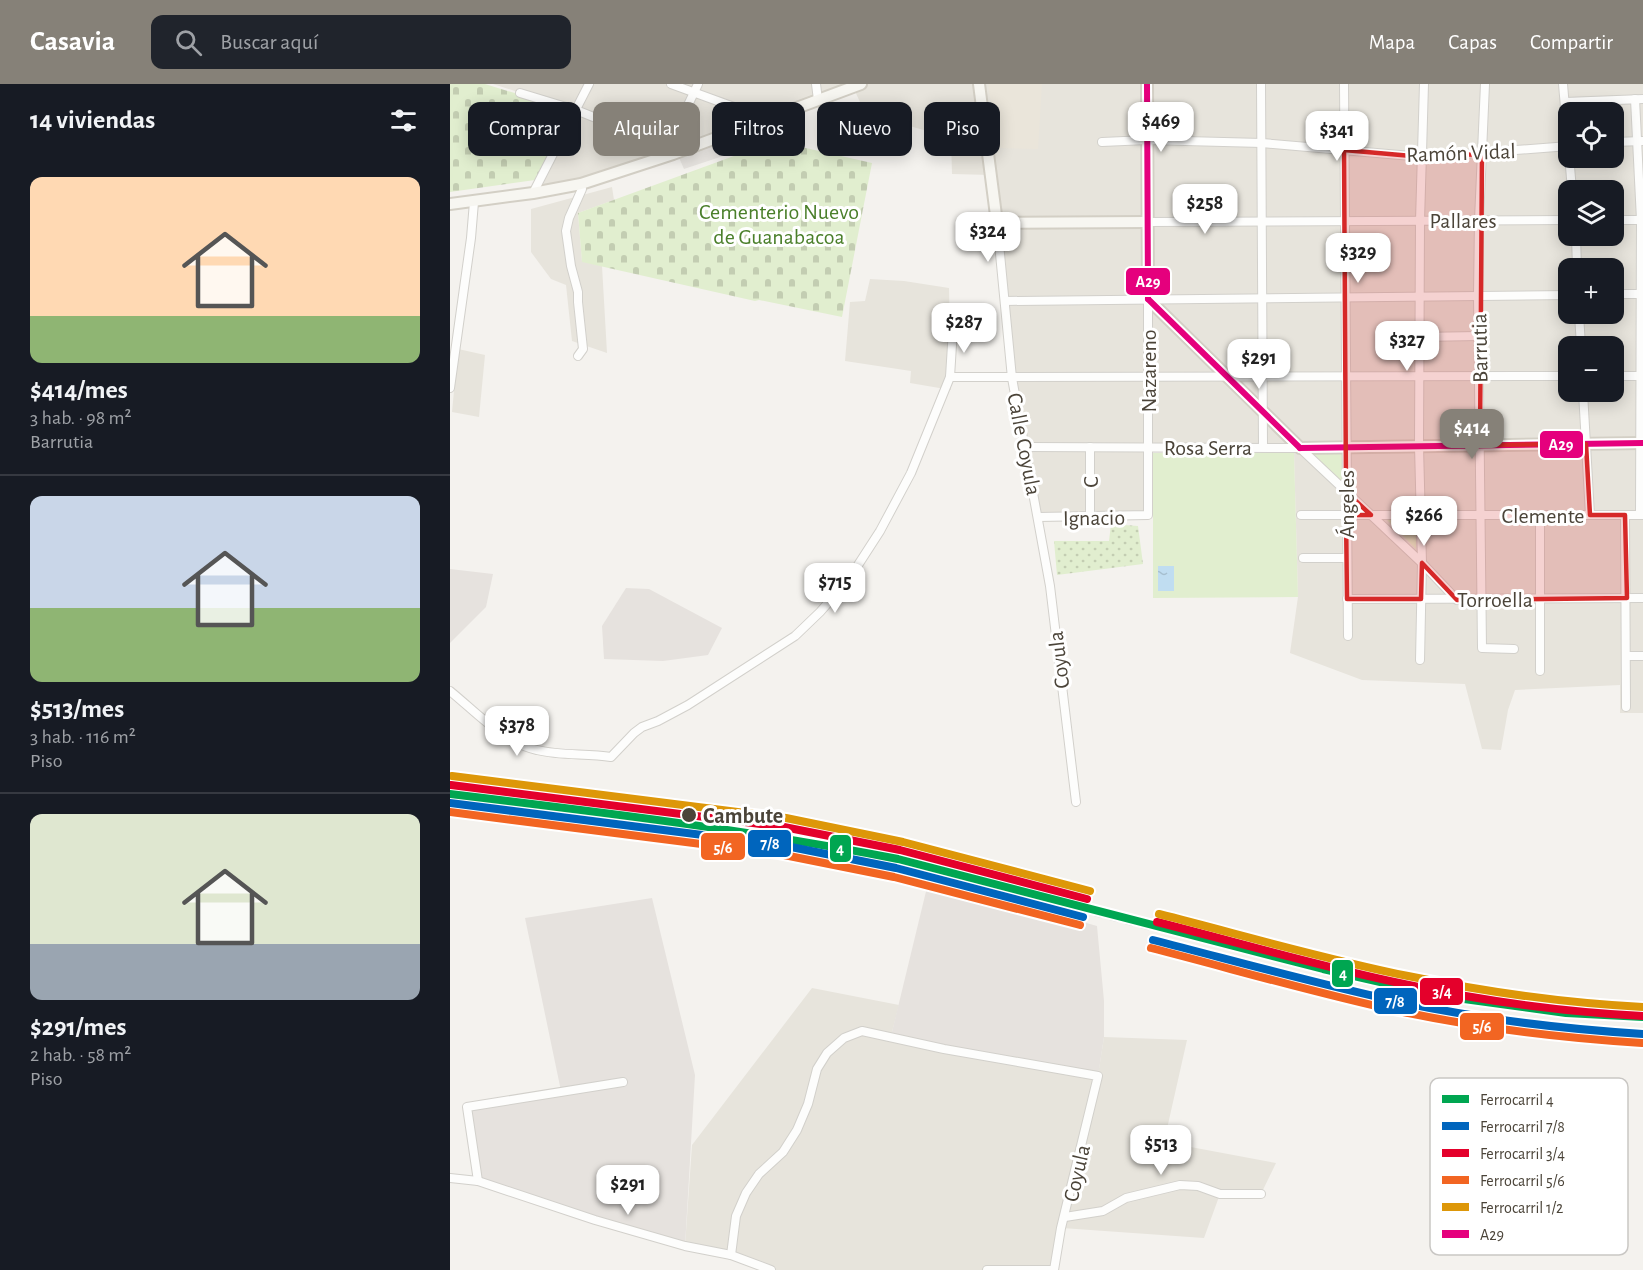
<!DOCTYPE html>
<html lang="es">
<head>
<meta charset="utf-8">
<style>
	body { margin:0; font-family:"Alegreya Sans",sans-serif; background:#20242c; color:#f1f3f6; height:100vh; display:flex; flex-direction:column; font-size:22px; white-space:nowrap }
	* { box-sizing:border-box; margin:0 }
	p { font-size:20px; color:#9ea1a6 }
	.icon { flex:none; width:33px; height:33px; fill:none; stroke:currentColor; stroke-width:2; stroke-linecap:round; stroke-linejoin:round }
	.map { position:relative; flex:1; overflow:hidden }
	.sheet { display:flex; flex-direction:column; background:#171b24; width:450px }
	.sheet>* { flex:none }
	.top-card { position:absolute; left:18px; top:18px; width:570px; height:54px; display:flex; gap:12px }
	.controls { position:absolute; left:1108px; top:18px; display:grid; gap:12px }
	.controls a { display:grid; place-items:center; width:66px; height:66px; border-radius:12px; background:#171b24; box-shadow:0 3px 15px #0003; font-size:30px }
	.price { position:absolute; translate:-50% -51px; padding:0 14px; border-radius:12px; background:#fff; color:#222; font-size:20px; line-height:39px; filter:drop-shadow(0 2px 3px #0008) }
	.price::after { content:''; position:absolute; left:50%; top:36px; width:18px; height:14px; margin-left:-9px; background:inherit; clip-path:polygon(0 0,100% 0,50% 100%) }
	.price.on { background:#868178; color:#fff }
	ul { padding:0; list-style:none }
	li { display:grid; align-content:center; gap:12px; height:318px; padding:0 30px }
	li+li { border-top:2px solid #363941 }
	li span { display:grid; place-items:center; height:186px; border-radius:12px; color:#555 }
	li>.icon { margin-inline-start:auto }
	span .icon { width:108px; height:108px; fill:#fffc; stroke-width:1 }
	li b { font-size:26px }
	h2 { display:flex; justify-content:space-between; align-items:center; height:72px; padding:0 30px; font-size:26px }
	.chip { padding:0 21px; border-radius:12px; background:#171b24; box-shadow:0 3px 15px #0003; font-size:21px; line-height:54px }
	.chip.on { background:#868178; color:#fff }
	header { display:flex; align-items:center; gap:36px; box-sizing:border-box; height:84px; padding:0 30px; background:#868178; color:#fff }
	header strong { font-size:28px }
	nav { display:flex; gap:33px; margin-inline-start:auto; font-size:21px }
	.search { width:420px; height:54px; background:#20242c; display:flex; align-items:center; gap:15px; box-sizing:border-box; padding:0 21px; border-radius:12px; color:#9ea1a6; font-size:22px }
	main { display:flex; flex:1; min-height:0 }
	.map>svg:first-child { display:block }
	.residential { fill:#e7e4dc; fill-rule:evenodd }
	.industrial { fill:#e6e2de }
	.education { fill:#eae5da }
	.grass { fill:url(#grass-tufts) }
	.cemetery { fill:url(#cemetery-stones) }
	.park { fill:#e1eecf }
	.garden { fill:url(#garden-dots) }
	.parking { fill:#e6e3df }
	.water { fill:url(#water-ripples) }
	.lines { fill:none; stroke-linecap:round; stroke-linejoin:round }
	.street-casing { stroke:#d2d0cb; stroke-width:10 }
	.secondary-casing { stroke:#d3cfc5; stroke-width:14 }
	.street { stroke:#fdfdfc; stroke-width:8 }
	.secondary { stroke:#f7f6f1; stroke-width:10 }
	.rail { stroke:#dbdbda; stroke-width:2; stroke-dasharray:8 8; stroke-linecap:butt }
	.bus-1-casing { stroke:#fff; stroke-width:10 }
	.bus-1 { stroke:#e5007d; stroke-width:6 }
	.rail-1-casing { stroke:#fff; stroke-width:12 }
	.rail-2-casing { stroke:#fff; stroke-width:12 }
	.rail-3-casing { stroke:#fff; stroke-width:12 }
	.rail-4-casing { stroke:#fff; stroke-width:12 }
	.rail-5-casing { stroke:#fff; stroke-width:12 }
	.rail-1 { stroke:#00a651; stroke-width:8 }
	.rail-2 { stroke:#0065bd; stroke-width:8 }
	.rail-3 { stroke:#e4002b; stroke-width:8 }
	.rail-4 { stroke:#f26522; stroke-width:8 }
	.rail-5 { stroke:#dd9709; stroke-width:8 }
	.marked { fill:#d62828; fill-opacity:0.2; stroke:#d62828; stroke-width:4.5; stroke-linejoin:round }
	.stop-dot { fill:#4b4439; stroke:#fff; stroke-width:2 }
	.labels { text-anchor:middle; stroke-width:6; stroke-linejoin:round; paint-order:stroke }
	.street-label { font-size:22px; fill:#4b4439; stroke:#fff }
	.park-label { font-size:22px; fill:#4a7f2a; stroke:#fff }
	.stop-label { font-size:22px; font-weight:bold; fill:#4b4439; stroke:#fff; text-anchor:start }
	.key { fill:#fff; stroke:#c9c7c4; stroke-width:1.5 }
	.key-label { font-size:16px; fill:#4b4439 }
	.line-badge { stroke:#fff; stroke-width:2 }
	.badge-label { font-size:16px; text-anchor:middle; font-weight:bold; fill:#fff }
</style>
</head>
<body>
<header>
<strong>Casavia</strong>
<div class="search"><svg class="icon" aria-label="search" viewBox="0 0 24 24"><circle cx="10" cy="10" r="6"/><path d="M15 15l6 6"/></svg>Buscar aquí</div>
<nav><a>Mapa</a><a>Capas</a><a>Compartir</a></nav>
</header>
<main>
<section class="sheet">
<h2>14 viviendas<svg class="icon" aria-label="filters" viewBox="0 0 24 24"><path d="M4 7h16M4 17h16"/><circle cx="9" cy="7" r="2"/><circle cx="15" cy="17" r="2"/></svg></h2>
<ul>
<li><span style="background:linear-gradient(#ffd9b3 75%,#8fb573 0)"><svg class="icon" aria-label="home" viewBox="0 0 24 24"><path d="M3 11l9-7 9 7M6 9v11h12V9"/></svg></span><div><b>$414/mes</b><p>3 hab. · 98 m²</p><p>Barrutia</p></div></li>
<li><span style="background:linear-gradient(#c9d6e8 60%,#8fb573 0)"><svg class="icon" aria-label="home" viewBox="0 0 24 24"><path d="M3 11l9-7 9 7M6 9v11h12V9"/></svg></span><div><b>$513/mes</b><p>3 hab. · 116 m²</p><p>Piso</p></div></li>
<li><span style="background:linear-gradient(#dfe7d0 70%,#9aa5b1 0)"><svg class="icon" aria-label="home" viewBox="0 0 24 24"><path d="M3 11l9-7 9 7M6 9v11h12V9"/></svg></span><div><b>$291/mes</b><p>2 hab. · 58 m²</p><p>Piso</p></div></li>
</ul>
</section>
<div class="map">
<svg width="1193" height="1186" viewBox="0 0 1193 1186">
	<defs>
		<pattern id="grass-tufts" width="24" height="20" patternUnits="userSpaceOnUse" patternTransform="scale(1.5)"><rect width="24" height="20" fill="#e1eecf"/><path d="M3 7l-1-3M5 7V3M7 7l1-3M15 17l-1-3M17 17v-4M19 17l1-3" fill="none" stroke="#c3cdb2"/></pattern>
		<pattern id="cemetery-stones" width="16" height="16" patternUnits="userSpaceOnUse" patternTransform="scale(1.5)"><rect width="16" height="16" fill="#e1eecf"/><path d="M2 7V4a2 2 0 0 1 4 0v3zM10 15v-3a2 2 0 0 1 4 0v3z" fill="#c3cdb2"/></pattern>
		<pattern id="garden-dots" width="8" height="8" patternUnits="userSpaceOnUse" patternTransform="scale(1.5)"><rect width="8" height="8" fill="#e1eecf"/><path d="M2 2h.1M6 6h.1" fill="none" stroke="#c3cdb2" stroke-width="1.8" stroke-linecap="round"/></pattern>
		<pattern id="water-ripples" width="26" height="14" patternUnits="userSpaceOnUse" patternTransform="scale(1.5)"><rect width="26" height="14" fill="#c0ddf1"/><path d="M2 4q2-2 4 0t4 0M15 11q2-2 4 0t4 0" fill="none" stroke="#a6bfcf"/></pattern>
	</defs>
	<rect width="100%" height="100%" fill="#f4f2ee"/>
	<g class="residential">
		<polygon points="43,0 411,0 227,69 83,109 125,26"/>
		<path d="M418,0H1193V629H1170V601L1065,606L1058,626L1051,666L1032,665L1015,600L912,596L840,569L848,513L844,369L849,364L698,363L699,428L589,433L569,326L539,91L502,90L501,54L415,29L404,5ZM1119,28H1164V74H1119ZM1119,106H1164V152H1119ZM1119,184H1164V230H1119ZM1119,262H1164V308H1119Z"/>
		<polygon points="162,103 164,116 128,129 132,177 152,182 157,269 122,257 116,201 101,195 81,168 81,125"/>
		<polygon points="420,195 454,197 499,204 501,306 460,299 461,287 395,277 400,218 415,217"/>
		<polygon points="8,265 35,271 29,333 2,328"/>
		<polygon points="362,904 449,921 441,952 648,991 654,953 737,956 714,1058 826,1079 811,1110 770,1110 754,1154 612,1144 604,1186 321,1186 235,1162 242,1061"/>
	</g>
	<g class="industrial">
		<polygon points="0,485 43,490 36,523 0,559"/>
		<polygon points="176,504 199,505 272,544 258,571 213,577 154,575 152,542"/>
		<polygon points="479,795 647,842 654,917 654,953 648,992 441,952"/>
		<polygon points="202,814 245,991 235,1162 28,1097 17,1023 111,1007 75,834"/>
	</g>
	<polygon class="education" points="538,0 592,0 588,65 548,64"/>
	<polygon class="grass" points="966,434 966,465 936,435"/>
	<g class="cemetery">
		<polygon points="0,0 35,0 120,26 85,96 0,108"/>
		<polygon points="325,57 422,79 392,233 309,216 305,217 132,178 128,129"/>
	</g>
	<g class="park">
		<polygon points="855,365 894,365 894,400"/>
		<polygon points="703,369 844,369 848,513 703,514"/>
	</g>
	<polygon class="garden" points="661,440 688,442 693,480 607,491 604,457 659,457"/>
	<polygon class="parking" points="284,48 291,66 234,85 227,69"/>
	<rect class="water" x="708" y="482" width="16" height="25"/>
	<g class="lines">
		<g class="street-casing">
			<g id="street">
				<polyline points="221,0 317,35"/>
				<polyline points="366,0 368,16"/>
				<polyline points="811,0 813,363"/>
				<polyline points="894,0 898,552"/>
				<polyline points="1035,0 1029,136 1028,212 1032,564 1064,565"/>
				<polyline points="1113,0 1122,106"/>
				<polyline points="70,9 126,26 218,63"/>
				<polyline points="1185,15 1191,136 1190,431"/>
				<polyline points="1115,18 1193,15"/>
				<polyline points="652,58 697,56 812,59 973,73 1119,62"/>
				<polyline points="1164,58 1193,57"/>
				<polyline points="220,66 218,63 248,0"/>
				<polyline points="83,109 139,0"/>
				<polyline points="1164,136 1193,136"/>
				<polyline points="697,138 1119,136"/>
				<polyline points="547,139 562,294 600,502 626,718"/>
				<polyline points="1126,152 1127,184"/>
				<polyline points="1164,210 1193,210"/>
				<polyline points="555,217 1119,211"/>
				<polyline points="1129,230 1131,262"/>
				<polyline points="969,253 1029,252"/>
				<polyline points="128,272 133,265 128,218 128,208 121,182 116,147 119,134 132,105 131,100"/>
				<polyline points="1164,292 1193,292"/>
				<polyline points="500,293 1119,292"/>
				<polyline points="0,304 21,154 24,118"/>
				<polyline points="1133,308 1140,431"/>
				<polyline points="576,363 850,364 972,479 1007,516"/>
				<polyline points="640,363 640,433"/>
				<polyline points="851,431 1193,431"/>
				<polyline points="1175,431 1176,623"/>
				<polyline points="589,433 698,431 698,215"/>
				<polyline points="853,474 896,474"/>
				<polyline points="897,515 1193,514"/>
				<polyline points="1176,572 1193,572"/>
				<polyline points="970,576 972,479 969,362 970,137 974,0"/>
				<polyline points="1090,587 1090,431"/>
				<path d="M0,607C26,628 54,659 87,666C111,672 137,669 161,673L184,649L192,643L208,637L238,621L345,552L370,528L399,495L430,447L461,389L500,293L503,245"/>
				<polyline points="0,1094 28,1097 145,1136 235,1162 281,1171 321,1186"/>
				<polyline points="28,1097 17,1023 173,998"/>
				<polyline points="615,1133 653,1127 676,1114 730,1101 748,1102 770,1110 811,1110"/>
				<polyline points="281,1171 286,1132 296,1109 309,1090 333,1068 347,1046 358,1020 367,985 377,969 394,954 412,947 494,965 648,992 611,1144 604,1186"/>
				<polyline points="537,1186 604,1186"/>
			</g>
		</g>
		<g class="secondary-casing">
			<g id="secondary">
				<polyline points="529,0 547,139 697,138"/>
				<polyline points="697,0 698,215 850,364 1193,359"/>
				<polyline points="0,120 83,109 131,100 223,70 411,0"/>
			</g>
		</g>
		<use href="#street" class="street"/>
		<use href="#secondary" class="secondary"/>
		<polyline class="rail" points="0,715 243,745 331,757 391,768 446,780 705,847"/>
		<g class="bus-1-casing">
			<g id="bus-1">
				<polyline points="697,0 698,215"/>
				<polyline points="698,215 850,364"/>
				<polyline points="850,364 1193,359"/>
			</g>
		</g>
		<use href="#bus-1" class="bus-1"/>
		<g class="rail-1-casing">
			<path id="rail-1" d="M0,710C150,728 300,746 448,775L873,885L992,912L1116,929L1193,933"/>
		</g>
		<g class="rail-2-casing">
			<g id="rail-2">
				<polyline points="0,719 331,761 446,784 633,833"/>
				<path d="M703,856C785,877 867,900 950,918C1030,935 1111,945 1193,950"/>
			</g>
		</g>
		<g class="rail-3-casing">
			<g id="rail-3">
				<polyline points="1,701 334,743 450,766 637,815"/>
				<path d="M707,838C790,859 871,883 954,900C1033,917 1112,928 1193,932"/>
			</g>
		</g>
		<g class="rail-4-casing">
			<g id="rail-4">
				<polyline points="0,728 329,770 444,793 630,841"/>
				<path d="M701,864C783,885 865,909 948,927C1029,944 1110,954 1192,959"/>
			</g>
		</g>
		<g class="rail-5-casing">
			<g id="rail-5">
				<polyline points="2,692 336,734 453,758 640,807"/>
				<path d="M709,830C792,851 874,875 958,892C1036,908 1114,919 1193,923"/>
			</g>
		</g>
		<use href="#rail-1" class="rail-1"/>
		<use href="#rail-2" class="rail-2"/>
		<use href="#rail-3" class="rail-3"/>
		<use href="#rail-4" class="rail-4"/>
		<use href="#rail-5" class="rail-5"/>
	</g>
	<path class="marked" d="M894,66L973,73L1032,70L1030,361L1136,360L1140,431H1175L1177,514L1007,516L972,479L971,515H897L896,431H921L896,408Z"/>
	<circle class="stop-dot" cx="239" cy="731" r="8"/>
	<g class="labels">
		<g class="street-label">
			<text transform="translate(1011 68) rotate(-2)" y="8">Ramón Vidal</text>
			<text x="1013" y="144">Pallares</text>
			<text transform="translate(1029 264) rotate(-91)" y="8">Barrutia</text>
			<text transform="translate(698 287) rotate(-90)" y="8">Nazareno</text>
			<text transform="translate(575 360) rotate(79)" y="8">Calle Coyula</text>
			<text x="758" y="371">Rosa Serra</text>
			<text transform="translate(640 398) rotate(-90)" y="8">C</text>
			<text transform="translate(896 420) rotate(-90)" y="8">Ángeles</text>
			<text x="1093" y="439">Clemente</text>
			<text transform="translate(644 433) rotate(-1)" y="8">Ignacio</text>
			<text x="1045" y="523">Torroella</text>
			<text transform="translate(608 576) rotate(-97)" y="8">Coyula</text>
			<text transform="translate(626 1089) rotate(-77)" y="8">Coyula</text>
		</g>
		<g class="park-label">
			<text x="329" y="135">Cementerio Nuevo<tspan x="329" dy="25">de Guanabacoa</tspan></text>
		</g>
		<g class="stop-label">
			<text x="253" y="739">Cambute</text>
		</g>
	</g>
	<rect x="980" y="994" width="198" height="177" rx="9" class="key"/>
	<rect x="992" y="1011" width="27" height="8" fill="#00a651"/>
	<rect x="992" y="1038" width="27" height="8" fill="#0065bd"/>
	<rect x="992" y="1065" width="27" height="8" fill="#e4002b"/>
	<rect x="992" y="1092" width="27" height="8" fill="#f26522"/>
	<rect x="992" y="1119" width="27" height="8" fill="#dd9709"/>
	<rect x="992" y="1146" width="27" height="8" fill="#e5007d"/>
	<g class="key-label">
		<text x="1030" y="1021">Ferrocarril 4</text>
		<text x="1030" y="1048">Ferrocarril 7/8</text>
		<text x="1030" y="1075">Ferrocarril 3/4</text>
		<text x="1030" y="1102">Ferrocarril 5/6</text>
		<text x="1030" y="1129">Ferrocarril 1/2</text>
		<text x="1030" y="1156">A29</text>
	</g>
	<g class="line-badge">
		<rect x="675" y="183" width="46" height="29" rx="6" fill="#e5007d"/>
		<rect x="1089" y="346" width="45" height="29" rx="6" fill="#e5007d"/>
		<rect x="297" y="745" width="45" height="29" rx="6" fill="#0065bd"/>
		<rect x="250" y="748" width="46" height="29" rx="6" fill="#f26522"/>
		<rect x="379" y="750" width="23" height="29" rx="6" fill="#00a651"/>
		<rect x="881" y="875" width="23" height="29" rx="6" fill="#00a651"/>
		<rect x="969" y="893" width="45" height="29" rx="6" fill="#e4002b"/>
		<rect x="923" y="903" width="45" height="28" rx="6" fill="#0065bd"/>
		<rect x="1009" y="928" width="46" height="29" rx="6" fill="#f26522"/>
	</g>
	<g class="badge-label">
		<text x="698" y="203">A29</text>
		<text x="1111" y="366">A29</text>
		<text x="320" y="765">7/8</text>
		<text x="273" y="769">5/6</text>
		<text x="390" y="770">4</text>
		<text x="893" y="895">4</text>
		<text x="992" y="913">3/4</text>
		<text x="945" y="923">7/8</text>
		<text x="1032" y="948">5/6</text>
	</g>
</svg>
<div class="controls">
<a><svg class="icon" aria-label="locate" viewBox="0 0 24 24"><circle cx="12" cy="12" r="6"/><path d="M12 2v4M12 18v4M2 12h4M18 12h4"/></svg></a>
<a><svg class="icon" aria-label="layers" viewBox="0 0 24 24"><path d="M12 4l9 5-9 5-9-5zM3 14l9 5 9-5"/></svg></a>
<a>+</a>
<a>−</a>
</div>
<b class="price" style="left:711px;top:69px">$469</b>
<b class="price" style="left:887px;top:78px">$341</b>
<b class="price" style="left:755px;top:151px">$258</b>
<b class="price" style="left:538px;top:179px">$324</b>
<b class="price" style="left:908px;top:200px">$329</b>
<b class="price" style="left:514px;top:270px">$287</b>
<b class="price" style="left:957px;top:288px">$327</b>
<b class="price" style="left:809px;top:306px">$291</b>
<b class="price on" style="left:1022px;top:376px">$414</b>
<b class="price" style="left:974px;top:463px">$266</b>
<b class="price" style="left:385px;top:530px">$715</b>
<b class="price" style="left:67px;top:673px">$378</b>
<b class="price" style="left:711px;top:1092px">$513</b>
<b class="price" style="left:178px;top:1132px">$291</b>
<div class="top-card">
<a class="chip">Comprar</a>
<a class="chip on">Alquilar</a>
<a class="chip">Filtros</a>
<a class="chip">Nuevo</a>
<a class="chip">Piso</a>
</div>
</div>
</main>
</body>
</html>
